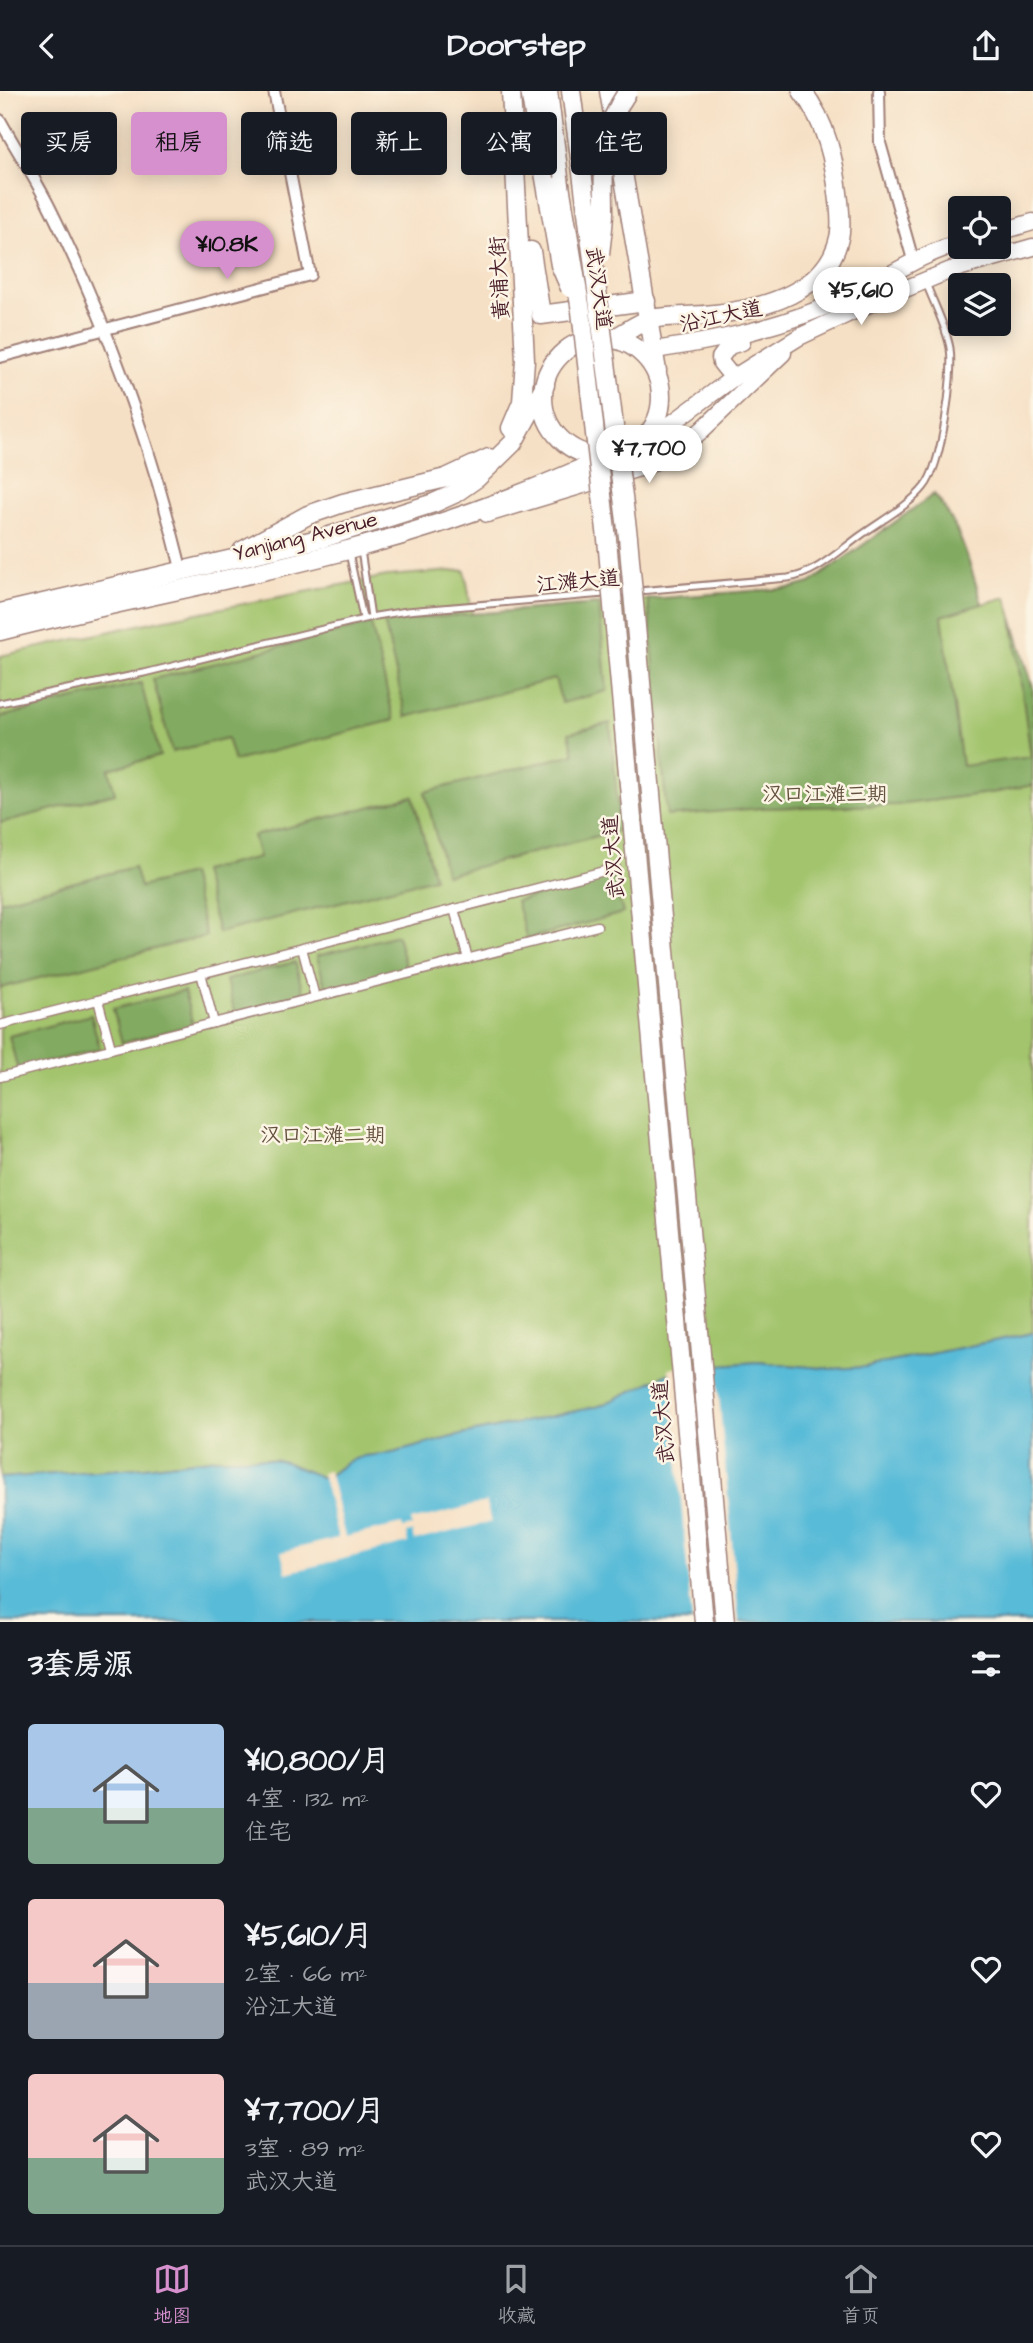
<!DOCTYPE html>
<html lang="zh">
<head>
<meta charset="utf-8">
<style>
	body { margin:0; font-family:"Architects Daughter","LXGW WenKai TC",sans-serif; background:#20242c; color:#f1f3f6; height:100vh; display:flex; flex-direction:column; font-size:26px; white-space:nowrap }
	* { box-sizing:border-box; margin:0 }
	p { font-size:23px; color:#9ea1a6 }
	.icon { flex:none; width:38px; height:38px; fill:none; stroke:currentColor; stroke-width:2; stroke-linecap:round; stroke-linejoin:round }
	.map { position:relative; height:1531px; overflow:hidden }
	.side { display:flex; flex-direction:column; background:#171b24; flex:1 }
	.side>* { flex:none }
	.hud { position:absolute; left:21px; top:21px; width:992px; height:63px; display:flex; gap:14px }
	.fabs { position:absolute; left:948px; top:105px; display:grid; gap:14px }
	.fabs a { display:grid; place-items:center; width:63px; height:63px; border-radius:7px; background:#171b24; box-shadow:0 4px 18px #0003; font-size:35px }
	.price { position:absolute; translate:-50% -60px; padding:0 16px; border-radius:24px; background:#fff; color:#222; font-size:23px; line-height:46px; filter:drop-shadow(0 2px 4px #0008) }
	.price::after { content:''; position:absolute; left:50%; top:42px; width:21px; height:16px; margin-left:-10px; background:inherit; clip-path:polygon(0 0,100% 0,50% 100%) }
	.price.selected { background:#d690ce; color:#111 }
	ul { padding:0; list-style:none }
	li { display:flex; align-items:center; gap:21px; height:175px; padding:0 28px }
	li span { display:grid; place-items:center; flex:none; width:196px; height:140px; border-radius:7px; color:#555 }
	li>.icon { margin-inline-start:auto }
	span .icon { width:84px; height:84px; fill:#fffc; stroke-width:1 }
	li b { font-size:30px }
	h2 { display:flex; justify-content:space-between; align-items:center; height:84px; padding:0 28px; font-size:30px }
	.chip { padding:0 24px; border-radius:7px; background:#171b24; box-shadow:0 4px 18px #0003; font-size:24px; line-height:63px }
	.chip.selected { background:#d690ce; color:#111 }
	header { display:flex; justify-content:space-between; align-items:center; height:91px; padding:0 28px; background:#171b24; font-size:32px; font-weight:700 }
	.dock { display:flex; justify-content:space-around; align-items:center; height:98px; border-top:2px solid #363941; background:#171b24; font-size:19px; color:#9ea1a6 }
	.dock a { display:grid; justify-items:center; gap:4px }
	.dock .selected { color:#d690ce }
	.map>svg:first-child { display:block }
	.green { fill:#a3c46d; stroke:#76724c; stroke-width:2 }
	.forest { fill:#82aa60; stroke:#666446; stroke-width:2 }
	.water { fill:#59bbd8; stroke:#526d82; stroke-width:2 }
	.pier { fill:#f6e0c5 }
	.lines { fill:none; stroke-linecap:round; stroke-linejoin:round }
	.service-casing { stroke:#a08078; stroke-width:9 }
	.pedestrian-casing { stroke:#a08078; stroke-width:11 }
	.minor-casing { stroke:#a08078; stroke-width:14 }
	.secondary-casing { stroke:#a08078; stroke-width:19 }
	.primary-casing { stroke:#a08078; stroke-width:21 }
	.trunk-casing { stroke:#a08078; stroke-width:21 }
	.service { stroke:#fff; stroke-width:5 }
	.pedestrian { stroke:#fff; stroke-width:8 }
	.minor { stroke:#fff; stroke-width:10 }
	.secondary { stroke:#fff; stroke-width:16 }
	.primary { stroke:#fff; stroke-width:18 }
	.trunk { stroke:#fff; stroke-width:18 }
	.trunk-bridge-casing { stroke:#a08078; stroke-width:21; stroke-linecap:butt }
	.trunk-bridge { stroke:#fff; stroke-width:18 }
	.labels { text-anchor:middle; stroke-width:5; stroke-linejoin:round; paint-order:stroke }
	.street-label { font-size:21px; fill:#4a1f2b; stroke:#fcf5e5 }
	.park-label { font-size:21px; fill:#65513f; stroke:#fcf5e5 }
</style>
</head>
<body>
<header><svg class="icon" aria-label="back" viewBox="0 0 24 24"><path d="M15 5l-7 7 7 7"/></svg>Doorstep<svg class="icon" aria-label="share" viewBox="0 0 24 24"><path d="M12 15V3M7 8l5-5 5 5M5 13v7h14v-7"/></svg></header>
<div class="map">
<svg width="1033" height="1531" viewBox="0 0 1033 1531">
	<rect width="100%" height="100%" fill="#fcf5e5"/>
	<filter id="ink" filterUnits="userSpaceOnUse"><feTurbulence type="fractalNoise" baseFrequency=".0143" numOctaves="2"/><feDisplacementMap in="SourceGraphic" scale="14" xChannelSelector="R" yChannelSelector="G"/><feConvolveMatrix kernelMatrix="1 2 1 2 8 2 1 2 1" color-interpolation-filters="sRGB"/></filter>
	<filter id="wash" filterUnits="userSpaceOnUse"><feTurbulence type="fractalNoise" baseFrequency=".00686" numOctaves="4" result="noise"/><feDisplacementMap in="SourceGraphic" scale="28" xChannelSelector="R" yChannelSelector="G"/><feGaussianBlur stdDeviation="1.57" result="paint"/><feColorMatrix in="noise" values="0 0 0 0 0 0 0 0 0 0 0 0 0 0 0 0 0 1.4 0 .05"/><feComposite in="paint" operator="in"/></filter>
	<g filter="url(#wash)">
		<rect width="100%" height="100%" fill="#f6e0c5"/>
		<path class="green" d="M934,403C960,433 970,475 982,513L1006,506L1033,597V1242L866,1276L831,1278L757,1271L695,1276L670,1282L600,1315L452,1346L393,1362L364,1365L343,1374L327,1386H320L285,1371L257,1367H218L137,1377L0,1387V565L156,530L387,485L465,479L472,523L791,497L810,492Z"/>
		<g class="forest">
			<path d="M934,403C960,434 970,475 982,513L942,525L962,675L1031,666L1012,527L1033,597V694L998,701L897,714L761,717L667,725L648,508L791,497L810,492Z"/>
			<polygon points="599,513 607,600 562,612 555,588 406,626 384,530"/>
			<polygon points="371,533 394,629 234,670 227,647 172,661 153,588"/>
			<polygon points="141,592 160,665 109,678 115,702 0,732 0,626"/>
			<polygon points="610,632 620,739 446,784 425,701 574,663 569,642"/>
			<polygon points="413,705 434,787 218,842 202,780 259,766 253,745"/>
			<polygon points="134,776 140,796 190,783 206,845 0,897 0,810"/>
			<polygon points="613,784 623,822 527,848 516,810"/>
			<polygon points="397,844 406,878 326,899 317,865"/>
			<polygon points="295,871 304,905 235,923 226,889"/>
			<polygon points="184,900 193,934 122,952 113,918"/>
			<polygon points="91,924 100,958 18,979 9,945"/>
		</g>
		<polygon class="water" points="1033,1242 1033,1531 0,1531 0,1387 137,1377 218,1367 257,1367 285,1371 320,1386 327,1386 349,1370 364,1365 393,1362 452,1346 600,1315 670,1282 695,1276 757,1271 831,1278 866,1276"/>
		<g class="pier">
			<polygon points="716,1270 739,1531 692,1531 669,1278"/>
			<polygon points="329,1380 345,1446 402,1433 403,1437 412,1435 411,1430 486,1411 491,1431 414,1450 412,1441 406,1442 408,1452 286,1482 281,1461 338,1447 322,1382"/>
		</g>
	</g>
	<g filter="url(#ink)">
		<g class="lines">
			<g class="service-casing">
				<g id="service">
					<polyline points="361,459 371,526"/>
					<polyline points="349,462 363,527"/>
					<path d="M0,612L144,582L376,525L407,520L788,487C815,483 838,461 860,445C879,431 910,414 924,396C942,374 954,285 950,257C946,235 934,213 926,192"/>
				</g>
			</g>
			<g class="pedestrian-casing">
				<g id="pedestrian">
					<polyline points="454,818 468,868"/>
					<polyline points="302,857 315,906"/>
					<polyline points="201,882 214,932"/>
					<polyline points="98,909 111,957"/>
					<polyline points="0,934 616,777"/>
					<polyline points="0,986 597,835"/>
				</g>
			</g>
			<g class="minor-casing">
				<g id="minor">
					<polyline points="879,0 880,52 913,169"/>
					<path d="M0,29C16,58 35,87 50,117C108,233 151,355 182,481"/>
					<polyline points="0,266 310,184 274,0"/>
				</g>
			</g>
			<g class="secondary-casing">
				<g id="secondary">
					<polyline points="999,141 1033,131"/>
					<path d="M641,261C718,250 783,237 854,203C890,185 922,162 961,152"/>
					<polyline points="733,287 721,272 720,267 729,255 742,251"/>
					<polyline points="640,352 659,342 733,287 799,246 871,212 951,179 1033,156"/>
					<polyline points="487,423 646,375 684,354 702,339 783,262"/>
				</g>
			</g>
			<g class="primary-casing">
				<g id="primary">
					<polyline points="511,0 525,269 522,311 511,337"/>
					<polyline points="609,0 657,280"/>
					<polyline points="531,160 541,224 646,210"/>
					<circle cx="602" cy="306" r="59"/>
					<polyline points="242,460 308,424 343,412 446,387 489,367"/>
					<polyline points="0,522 323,447 434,412 454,403 477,387 513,352 545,294"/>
					<path d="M0,540C120,509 243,488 363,455C447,433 533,400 612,364"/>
				</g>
			</g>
			<g class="trunk-casing">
				<g id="trunk">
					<polyline points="530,0 538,47"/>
					<polyline points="548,0 560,94"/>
					<polyline points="571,0 583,89"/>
					<path d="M613,248C625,242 639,231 651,228C672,224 694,226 715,223C763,218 827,201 839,147C842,135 840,121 839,110C835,70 826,31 802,0"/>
				</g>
			</g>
			<use href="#service" class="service"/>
			<use href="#pedestrian" class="pedestrian"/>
			<use href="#minor" class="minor"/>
			<use href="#secondary" class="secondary"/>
			<use href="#primary" class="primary"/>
			<use href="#trunk" class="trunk"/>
			<g class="trunk-bridge-casing">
				<g id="trunk-bridge">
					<polyline points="538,47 560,174 570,197"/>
					<polyline points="583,89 628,446 725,1531"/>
					<polyline points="560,94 581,220 607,448 704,1531"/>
					<path d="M600,164C601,150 604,135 604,121C604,70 598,44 628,0"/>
				</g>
			</g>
			<use href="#trunk-bridge" class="trunk-bridge"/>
		</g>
	</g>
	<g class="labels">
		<g class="street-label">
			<text transform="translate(499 187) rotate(-93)" y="7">黄浦大街</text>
			<text transform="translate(599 197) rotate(82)" y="7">武汉大道</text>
			<text transform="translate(721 225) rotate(-12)" y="7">沿江大道</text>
			<text transform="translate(305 445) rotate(-14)" y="7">Yanjiang Avenue</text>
			<text transform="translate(578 490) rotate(-5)" y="7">江滩大道</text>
			<text transform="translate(613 766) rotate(-95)" y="7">武汉大道</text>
			<text transform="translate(663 1331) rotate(-95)" y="7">武汉大道</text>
		</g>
		<g class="park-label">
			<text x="825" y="710">汉口江滩三期</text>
			<text x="323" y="1051">汉口江滩二期</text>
		</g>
	</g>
</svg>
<div class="fabs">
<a><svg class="icon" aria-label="locate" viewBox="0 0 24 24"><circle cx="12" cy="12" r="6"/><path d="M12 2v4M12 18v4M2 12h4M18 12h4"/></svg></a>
<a><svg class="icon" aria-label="layers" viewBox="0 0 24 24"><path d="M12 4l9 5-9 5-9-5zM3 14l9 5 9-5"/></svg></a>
</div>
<b class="price selected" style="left:227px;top:190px">¥10.8K</b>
<b class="price" style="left:861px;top:236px">¥5,610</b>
<b class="price" style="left:649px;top:394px">¥7,700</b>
<div class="hud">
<a class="chip">买房</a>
<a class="chip selected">租房</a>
<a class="chip">筛选</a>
<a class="chip">新上</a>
<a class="chip">公寓</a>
<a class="chip">住宅</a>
</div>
</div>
<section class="side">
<h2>3套房源<svg class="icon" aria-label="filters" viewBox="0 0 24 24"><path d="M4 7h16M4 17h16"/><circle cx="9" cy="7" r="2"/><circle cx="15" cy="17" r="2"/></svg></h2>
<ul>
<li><span style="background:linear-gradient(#a9c7e8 60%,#7fa58c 0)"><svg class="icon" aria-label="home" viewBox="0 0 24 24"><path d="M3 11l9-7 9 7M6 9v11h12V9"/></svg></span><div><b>¥10,800/月</b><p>4室 · 132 m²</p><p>住宅</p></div><svg class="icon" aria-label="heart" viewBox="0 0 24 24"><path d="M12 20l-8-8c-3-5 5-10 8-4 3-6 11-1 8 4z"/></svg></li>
<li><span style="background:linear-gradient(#f6c9c9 60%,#9aa5b1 0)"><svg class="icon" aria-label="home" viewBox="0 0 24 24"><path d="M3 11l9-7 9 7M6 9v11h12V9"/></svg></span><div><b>¥5,610/月</b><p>2室 · 66 m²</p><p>沿江大道</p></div><svg class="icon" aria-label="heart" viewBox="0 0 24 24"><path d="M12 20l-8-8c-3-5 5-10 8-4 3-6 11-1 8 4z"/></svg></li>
<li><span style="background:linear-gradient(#f6c9c9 60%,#7fa58c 0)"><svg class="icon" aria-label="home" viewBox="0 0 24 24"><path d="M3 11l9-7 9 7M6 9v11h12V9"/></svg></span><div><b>¥7,700/月</b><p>3室 · 89 m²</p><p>武汉大道</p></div><svg class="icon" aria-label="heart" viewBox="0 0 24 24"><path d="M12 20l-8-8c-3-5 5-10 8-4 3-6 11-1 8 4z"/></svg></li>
</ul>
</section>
<nav class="dock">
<a class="selected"><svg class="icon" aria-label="map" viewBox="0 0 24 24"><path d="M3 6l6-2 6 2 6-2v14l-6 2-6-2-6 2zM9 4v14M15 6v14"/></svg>地图</a>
<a><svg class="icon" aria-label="saved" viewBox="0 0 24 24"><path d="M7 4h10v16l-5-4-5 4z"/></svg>收藏</a>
<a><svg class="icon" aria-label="home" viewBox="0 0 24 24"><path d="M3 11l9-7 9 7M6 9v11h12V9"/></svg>首页</a>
</nav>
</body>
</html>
